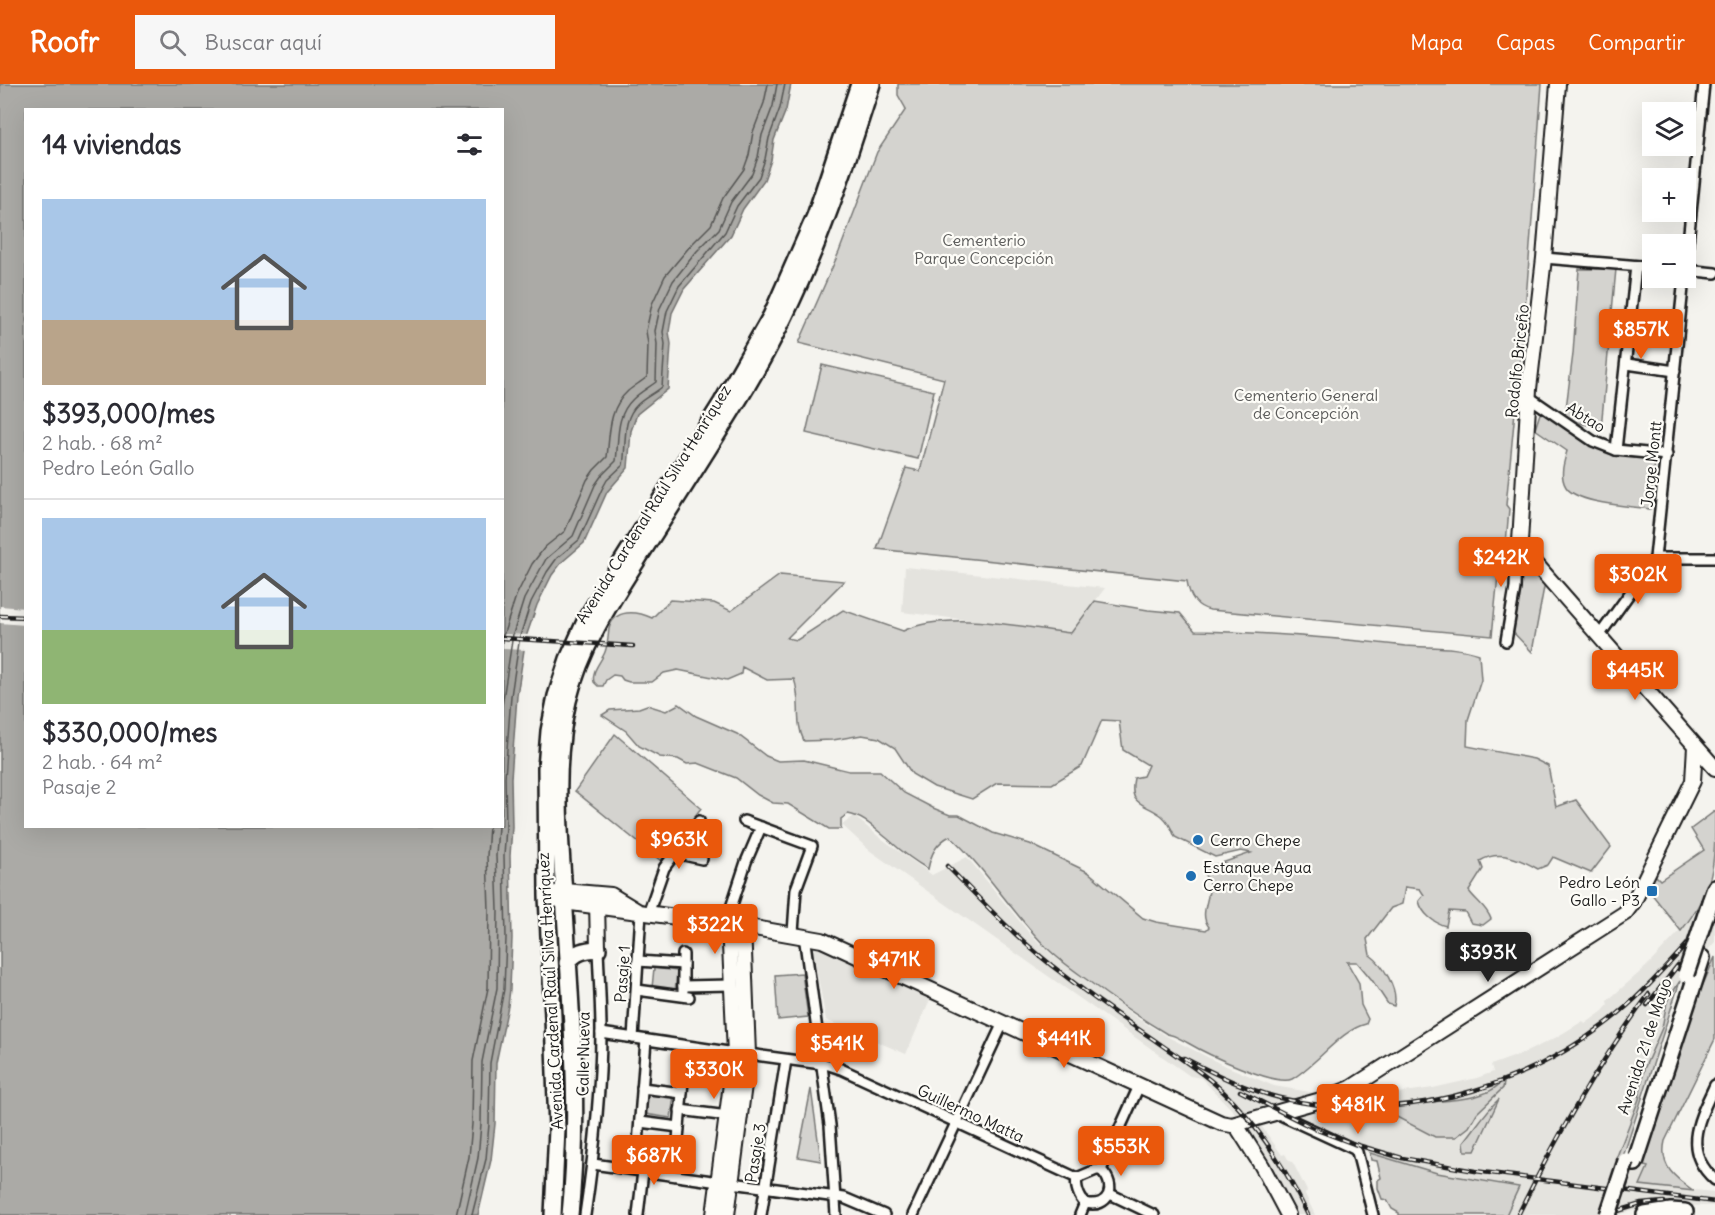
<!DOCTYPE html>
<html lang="es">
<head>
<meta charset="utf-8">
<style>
	body { margin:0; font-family:Delius,sans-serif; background:#f7f7f7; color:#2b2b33; height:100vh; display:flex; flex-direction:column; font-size:22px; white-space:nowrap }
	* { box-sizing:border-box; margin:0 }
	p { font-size:20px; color:#7c7c81 }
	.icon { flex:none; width:33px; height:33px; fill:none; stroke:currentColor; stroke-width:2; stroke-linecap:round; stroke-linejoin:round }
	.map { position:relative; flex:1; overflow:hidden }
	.side { position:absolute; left:24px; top:24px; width:480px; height:720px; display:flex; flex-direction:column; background:#fff; border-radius:0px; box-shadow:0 6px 24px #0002 }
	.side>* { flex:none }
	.tools { position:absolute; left:1642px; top:18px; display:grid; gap:12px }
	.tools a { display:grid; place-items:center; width:54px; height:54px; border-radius:0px; background:#fff; box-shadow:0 6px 24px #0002; font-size:30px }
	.price { position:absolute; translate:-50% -51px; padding:0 14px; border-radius:6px; background:#ea580c; color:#fff; font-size:20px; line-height:39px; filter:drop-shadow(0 2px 3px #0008) }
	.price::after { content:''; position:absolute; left:50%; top:36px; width:18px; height:14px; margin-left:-9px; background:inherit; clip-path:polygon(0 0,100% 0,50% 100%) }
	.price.current { background:#222; color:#fff }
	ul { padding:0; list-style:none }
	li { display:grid; align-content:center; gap:12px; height:318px; padding:0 18px }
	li+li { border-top:2px solid #e1e1e2 }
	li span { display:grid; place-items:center; height:186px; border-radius:0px; color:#555 }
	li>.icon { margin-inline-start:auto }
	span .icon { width:108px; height:108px; fill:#fffc; stroke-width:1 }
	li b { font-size:26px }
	h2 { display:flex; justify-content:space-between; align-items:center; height:72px; padding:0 18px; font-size:26px }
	header { display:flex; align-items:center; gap:36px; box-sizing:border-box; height:84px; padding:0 30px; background:#ea580c; color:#fff }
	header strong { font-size:28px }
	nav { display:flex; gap:33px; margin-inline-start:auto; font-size:21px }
	.search { width:420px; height:54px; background:#f7f7f7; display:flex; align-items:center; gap:15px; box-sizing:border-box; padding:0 21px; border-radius:0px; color:#7c7c81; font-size:22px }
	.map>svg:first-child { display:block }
	.built { fill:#e4e3de }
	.green { fill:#d4d3cf; stroke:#787876; stroke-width:1.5 }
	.water { fill:#abaaa6; stroke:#72716f; stroke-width:1.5; fill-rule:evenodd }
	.pier { fill:#f4f3ee }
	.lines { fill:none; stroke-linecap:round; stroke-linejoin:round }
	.shore { stroke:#555553; stroke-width:1.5 }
	.street-casing { stroke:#1c1c1c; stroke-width:14 }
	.secondary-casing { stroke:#1c1c1c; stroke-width:18 }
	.primary-casing { stroke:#1c1c1c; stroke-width:20 }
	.street { stroke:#fdfcf7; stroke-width:9 }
	.secondary { stroke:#fdfcf7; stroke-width:14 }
	.primary { stroke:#fdfcf7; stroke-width:15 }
	.rail-casing { stroke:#1c1c1c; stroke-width:4.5 }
	.rail { stroke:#fdfcf7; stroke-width:2; stroke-dasharray:7; stroke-linecap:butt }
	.primary-bridge-casing { stroke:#1c1c1c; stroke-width:20; stroke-linecap:butt }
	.primary-bridge { stroke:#fdfcf7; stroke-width:15 }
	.poi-dot { fill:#1f6fb2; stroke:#fdfcf7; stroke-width:2 }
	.labels { text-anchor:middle; stroke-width:4.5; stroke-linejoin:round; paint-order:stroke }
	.park-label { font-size:16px; fill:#5c5c5b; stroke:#fdfcf7 }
	.street-label { font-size:16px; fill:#1c1c1c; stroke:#fdfcf7 }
	.poi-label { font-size:16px; fill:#1c1c1c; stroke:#fdfcf7; text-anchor:start }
</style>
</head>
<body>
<header>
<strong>Roofr</strong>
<div class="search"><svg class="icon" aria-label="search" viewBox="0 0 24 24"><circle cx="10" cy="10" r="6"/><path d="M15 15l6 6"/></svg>Buscar aquí</div>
<nav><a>Mapa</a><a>Capas</a><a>Compartir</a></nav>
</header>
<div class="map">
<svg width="1715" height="1131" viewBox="0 0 1715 1131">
	<rect width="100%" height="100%" fill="#f4f3ee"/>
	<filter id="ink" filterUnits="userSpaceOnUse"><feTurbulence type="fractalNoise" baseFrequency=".0167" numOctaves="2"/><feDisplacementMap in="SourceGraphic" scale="12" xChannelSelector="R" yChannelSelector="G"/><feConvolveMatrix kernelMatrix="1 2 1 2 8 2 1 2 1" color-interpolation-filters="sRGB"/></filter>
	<g filter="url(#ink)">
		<g class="built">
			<polygon points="905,483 1105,504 1071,549 902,528"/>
			<polygon points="854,732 878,752 932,791 967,773 1031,851 1051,870 1140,936 1170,954 1221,980 1274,1002 1334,1012 1376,1012 1433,1004 1477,994 1493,988 1491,981 1524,969 1555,954 1583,937 1585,940 1603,927 1608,921 1607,917 1647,882 1698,828 1715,814 1715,858 1669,910 1665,923 1662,944 1644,985 1639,1015 1623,1054 1616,1075 1648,1082 1640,1101 1715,1108 1715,1122 1657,1121 1616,1131 1506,1131 1519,1103 1437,1089 1359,1065 1325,1049 1311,1051 1291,1038 1282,1042 1278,1036 1262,1043 1282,1071 1285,1070 1288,1075 1293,1079 1307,1107 1305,1110 1315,1131 1296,1131 1280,1097 1239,1033 1201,994 1190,992 869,766 842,741"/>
			<polygon points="818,858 932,911 906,970 826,936 813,867"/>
		</g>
		<g class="green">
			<path d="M898,0H1542L1527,202L1506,421L1509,425L1506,459L1501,461L1492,552L1210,526C1194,523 1189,510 1187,497L877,465L906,384L920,387L944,295L799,259L839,168L877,68L906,25L898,11Z"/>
			<path d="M1579,185H1616L1601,344L1571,337C1592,356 1628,360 1656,368L1650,425C1631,422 1577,420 1566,403C1559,392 1564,378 1567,367L1535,345L1544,317L1565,332L1573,270Z"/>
			<polygon points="822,281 934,307 918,375 806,349"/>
			<polygon points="1525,476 1545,498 1532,568 1509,544 1515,504"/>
			<path d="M780,491L844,497L787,554L797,556L843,526L903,547C948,526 1021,543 1071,549L1095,517L1148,526L1180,529L1195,547C1266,548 1336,554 1406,562C1430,564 1457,562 1479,570L1481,596L1468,636L1467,662L1534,675L1548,682L1556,723L1576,716L1611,763L1591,789L1553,773L1548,781L1538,785C1520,775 1499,765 1480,777L1483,785L1469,807C1476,817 1487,823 1491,835L1483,841L1471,839L1465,828L1449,827L1446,842C1434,839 1422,830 1419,817L1424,811L1420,805L1405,803L1402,820L1391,824L1367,855L1370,871C1383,880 1399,906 1394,922L1388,920L1372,896L1357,878H1347L1359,899L1361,921L1368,935L1366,940C1342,945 1316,981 1292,995C1276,1003 1205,969 1188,959C1180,955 1175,951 1167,950C1140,934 1115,917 1090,898C1075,887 1060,877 1047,864C1012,829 986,785 950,752C936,759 931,770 928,785C914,777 901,767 889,756C876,746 865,733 848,730L841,735V745H829L788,720L773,719L758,711L736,694L698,679L687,680L678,675L660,673L639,662L626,647L602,631L610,626L639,624L647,621L666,627L679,620L696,632L737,650L766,672L778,677L804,676L849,687H880L904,709L933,724L950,731H959L993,749L1030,760L1088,788L1143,834L1156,838L1206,846L1209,843C1198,830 1211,815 1209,800C1209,797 1207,794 1205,791L1210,781L1219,780L1251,769L1241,767L1215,773L1175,753C1172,745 1168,737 1162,732C1144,718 1128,723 1134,694L1143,692L1148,681L1123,666L1119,637L1102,636L1082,682L1052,700L997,699L972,715L934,703L912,690L895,664L879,654L862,651L833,656L804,657C794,637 802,616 794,595L767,596L742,583L741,590L727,596L678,586L664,589L652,598H629L623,596L620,592L613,591L606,596L603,602H598L594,598C591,587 601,578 605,568C608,560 608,553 609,545C614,524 637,527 652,534L670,516L714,519L731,527Z"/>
			<polygon points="615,650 701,724 661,777 575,707"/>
			<path d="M1715,727C1715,781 1715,804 1681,847L1647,804L1654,790L1660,796L1704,766L1691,745Z"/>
			<path d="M1715,873V955L1665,1057C1659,1082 1675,1094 1694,1107L1640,1101L1648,1083L1641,1081L1701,905Z"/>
			<polygon points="654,884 677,887 675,907 652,904"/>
			<polygon points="802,889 808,933 778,936 775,891"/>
			<polygon points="1680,897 1622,1076 1616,1075 1639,1015 1644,985 1662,944 1667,917"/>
			<path d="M1501,998L1504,999L1503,1004L1477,1029L1469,1043L1456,1053H1435L1387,1028L1385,1024C1415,1014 1482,1023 1501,998Z"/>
			<polygon points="811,1005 821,1077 798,1073"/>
			<polygon points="648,1007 674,1011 671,1034 645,1030"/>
			<path d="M1499,1015L1475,1067H1465L1464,1058C1476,1043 1485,1028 1499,1015Z"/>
			<polygon points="1370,1069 1437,1089 1519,1103 1506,1131 1399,1131 1399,1129 1392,1125 1387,1116 1382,1115 1378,1104 1378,1096 1381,1094 1377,1077 1371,1076"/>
		</g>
		<path class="water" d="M0,0H791L786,26L774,56L771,76L764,96L743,125L731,151L684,205L672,229L669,248L671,260L668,305L637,330L631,347L628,384L607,408L584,459L562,478L552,491L537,521L526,553L517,612L511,694L512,743L510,772L512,854L510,905L508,922L496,979L495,1040L491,1076L478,1131H0ZM26,26H502V742H26Z"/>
		<g class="pier">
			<polygon points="0,522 25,524 25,541 0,539"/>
			<polygon points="503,550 530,551 527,566 503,565"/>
		</g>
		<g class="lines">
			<g class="shore">
				<path d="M502,555L516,512L532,480L545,463L565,447L587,396L594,386L607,373C610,349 608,325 628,307C634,302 641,298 647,293L648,260L646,247L652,220L665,192L691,161L711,141L723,114L744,85L749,71L753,48L764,19L768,0"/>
				<path d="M502,622L513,550L524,515L546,475L573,452L595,401L602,391L616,377C619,355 615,332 633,315C640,308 648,304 656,298L657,260L655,247L660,224L673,197L697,167L719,145L731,118L752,90L758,73L762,51L773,22L777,0"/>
				<polyline points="456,1131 469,1073 472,1040 473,977 488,904 489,826 487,772 489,742"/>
				<polyline points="465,1131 478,1074 481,1040 482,978 497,904 498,826 496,772 498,742"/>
				<path d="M472,1131L486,1075L489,1040L490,979L504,905L506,854L504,772L506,743L505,693L511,612L520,552L531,518L547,488L557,474L579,456L602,405L607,396L623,381C627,359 621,336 638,320C646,313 655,309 662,303L665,260L663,248L667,227L679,202L725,148L737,122L759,93L765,75L769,54L780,24L785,0"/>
			</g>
			<g class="street-casing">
				<g id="street">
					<polyline points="1544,174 1653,183"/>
					<polyline points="1686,178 1704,0"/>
					<polyline points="1686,186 1715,189"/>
					<polyline points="1627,280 1675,287"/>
					<polyline points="1529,313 1593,357 1616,366 1667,371"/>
					<polyline points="1616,366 1636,182"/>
					<polyline points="1655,474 1715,474"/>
					<polyline points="1599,552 1655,474 1684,194"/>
					<polyline points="1506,557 1515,504 1516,472 1520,460"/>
					<polyline points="744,737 812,762 796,805 793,849"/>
					<polyline points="675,769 702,775"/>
					<polyline points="648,830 664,784 699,737"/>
					<polyline points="726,839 746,778 761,743"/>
					<polyline points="804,851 830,1041 836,1131"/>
					<polyline points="683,870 683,907"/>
					<polyline points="638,877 683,880"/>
					<polyline points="683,902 732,901"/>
					<polyline points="637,906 689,913"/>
					<polyline points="601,949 735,969"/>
					<polyline points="633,954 641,829"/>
					<polyline points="748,970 829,981 841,985 1077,1094"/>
					<path d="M1715,1001C1699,1035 1681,1066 1715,1096"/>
					<polyline points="642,1004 682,1009"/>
					<polyline points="680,1026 728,1032"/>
					<polyline points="1276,1029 1354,1065 1357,1068 1373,1131"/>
					<polyline points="640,1038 679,1043"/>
					<polyline points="678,1056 683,997"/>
					<polyline points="593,1080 719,1098"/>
					<polyline points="636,1086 646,956"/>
					<polyline points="1101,1086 1139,1002"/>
					<path d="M1077,1094C1075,1102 1079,1114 1085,1119"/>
					<polyline points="1077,1094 1096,1086 1101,1086"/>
					<polyline points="732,1099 844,1114 884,1131"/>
					<polyline points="1110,1110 1154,1131"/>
					<path d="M1085,1119C1109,1125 1118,1102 1101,1086"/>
					<path d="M585,1131C594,1070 601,1009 601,948C601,921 599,893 598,865"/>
					<polyline points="638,1131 643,1087"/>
					<polyline points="761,1131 786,976"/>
					<polyline points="913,1131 1003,939"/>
					<polyline points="1080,1131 1085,1119"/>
				</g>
			</g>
			<g class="secondary-casing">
				<g id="secondary">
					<polyline points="1558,0 1544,174 1529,305 1520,458 1521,463 1715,684"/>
					<polyline points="553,810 564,807 611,811 639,828"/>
					<polyline points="556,815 564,818 743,842 822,856 1221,1039 1232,1041 1321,1016 1351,1004 1625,829 1634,817 1693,697 1695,662"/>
					<polyline points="597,817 598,865"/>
					<polyline points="1236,1041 1262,1082 1288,1131"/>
					<polyline points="714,1131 735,969 729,840"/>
					<polyline points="727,1131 748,970 743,842"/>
				</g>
			</g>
			<g class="primary-casing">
				<g id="primary">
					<polyline points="1710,818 1715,804"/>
					<path d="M567,879C576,867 585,866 598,865"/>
					<polyline points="1635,1079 1702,874"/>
					<polyline points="553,1131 557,1045 553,933 547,812 546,684 549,647 556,612 568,575 587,533 722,318 771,232 815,132 859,0"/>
					<path d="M570,1131C581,1024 570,917 564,810C560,746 553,681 568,617C582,559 616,510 647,461C681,408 715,355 747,302C804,207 839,105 872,0"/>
					<polyline points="1645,1131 1671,1127 1685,1128"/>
				</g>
			</g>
			<use href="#street" class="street"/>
			<use href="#secondary" class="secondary"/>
			<use href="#primary" class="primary"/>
			<g class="rail-casing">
				<g id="rail">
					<polyline points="0,532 26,533"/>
					<polyline points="502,554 633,562"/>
					<path d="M947,782C985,820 1021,859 1064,891C1093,914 1123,935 1153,955C1174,970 1196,984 1216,1001C1256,1037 1285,1083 1308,1131"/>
					<polyline points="1686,862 1715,828"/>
					<polyline points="1647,921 1678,881"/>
					<path d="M1184,974C1215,990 1245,1005 1280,1014C1394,1041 1517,1008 1609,937C1639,914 1664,885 1690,857"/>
					<polyline points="1240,1007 1317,1046 1354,1060 1402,1074 1475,1087 1715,1118"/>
					<path d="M1518,1131C1556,1053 1598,980 1649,910"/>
					<polyline points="1605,1131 1641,1120 1664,1118"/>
				</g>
			</g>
			<use href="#rail" class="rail"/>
			<g class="primary-bridge-casing">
				<g id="primary-bridge">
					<polyline points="1686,890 1710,818"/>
					<polyline points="1608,1131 1626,1077"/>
				</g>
			</g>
			<use href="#primary-bridge" class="primary-bridge"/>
		</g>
	</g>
	<g class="poi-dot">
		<circle cx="1198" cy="756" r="6"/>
		<circle cx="1191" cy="792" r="6"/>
		<rect x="1646" y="801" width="12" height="12" rx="3"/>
	</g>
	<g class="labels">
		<g class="park-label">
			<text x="984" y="162">Cementerio<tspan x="984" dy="18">Parque Concepción</tspan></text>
			<text x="1306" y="317">Cementerio General<tspan x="1306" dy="18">de Concepción</tspan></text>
		</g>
		<g class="street-label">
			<text transform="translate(1517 277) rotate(-84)" y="6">Rodolfo Briceño</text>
			<text transform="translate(1586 333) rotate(32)" y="6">Abtao</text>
			<text transform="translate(1651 380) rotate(-84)" y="6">Jorge Montt</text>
			<text transform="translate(653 420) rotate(-58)" y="6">Avenida Cardenal Raúl Silva Henríquez</text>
			<text transform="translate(622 890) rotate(-86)" y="6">Pasaje 1</text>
			<text transform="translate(550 907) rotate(-93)" y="6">Avenida Cardenal Raúl Silva Henríquez</text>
			<text transform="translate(1644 962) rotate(-72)" y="6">Avenida 21 de Mayo</text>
			<text transform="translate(583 970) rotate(-89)" y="6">Calle Nueva</text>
			<text transform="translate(971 1029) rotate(25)" y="6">Guillermo Matta</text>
			<text transform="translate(755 1069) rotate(-81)" y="6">Pasaje 3</text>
		</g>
		<g class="poi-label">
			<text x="1210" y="762">Cerro Chepe</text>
			<text x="1203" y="789">Estanque Agua<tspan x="1203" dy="18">Cerro Chepe</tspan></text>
			<text x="1640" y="804" text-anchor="end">Pedro León<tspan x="1640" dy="18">Gallo - P3</tspan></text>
		</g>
	</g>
</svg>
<div class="tools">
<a><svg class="icon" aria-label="layers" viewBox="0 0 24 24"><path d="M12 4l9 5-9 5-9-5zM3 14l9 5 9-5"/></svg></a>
<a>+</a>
<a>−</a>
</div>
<b class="price" style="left:1641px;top:276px">$857K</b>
<b class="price" style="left:1501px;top:504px">$242K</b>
<b class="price" style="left:1638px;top:521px">$302K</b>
<b class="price" style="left:1635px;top:617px">$445K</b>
<b class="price" style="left:679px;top:786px">$963K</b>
<b class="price" style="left:715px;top:871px">$322K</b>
<b class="price current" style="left:1488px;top:899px">$393K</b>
<b class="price" style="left:894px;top:906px">$471K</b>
<b class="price" style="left:1064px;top:985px">$441K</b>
<b class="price" style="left:837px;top:990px">$541K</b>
<b class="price" style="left:714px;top:1016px">$330K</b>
<b class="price" style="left:1358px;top:1051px">$481K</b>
<b class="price" style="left:1121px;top:1093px">$553K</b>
<b class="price" style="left:654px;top:1102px">$687K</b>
<section class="side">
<h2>14 viviendas<svg class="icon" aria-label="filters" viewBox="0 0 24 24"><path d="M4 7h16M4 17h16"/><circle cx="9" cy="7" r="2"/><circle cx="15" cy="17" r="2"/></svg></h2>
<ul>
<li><span style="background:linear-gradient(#a9c7e8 65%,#b9a48a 0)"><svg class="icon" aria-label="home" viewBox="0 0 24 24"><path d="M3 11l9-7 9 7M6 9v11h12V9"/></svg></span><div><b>$393,000/mes</b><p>2 hab. · 68 m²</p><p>Pedro León Gallo</p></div></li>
<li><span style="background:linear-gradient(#a9c7e8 60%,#8fb573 0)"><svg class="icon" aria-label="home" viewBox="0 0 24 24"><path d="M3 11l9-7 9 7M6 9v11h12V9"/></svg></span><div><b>$330,000/mes</b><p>2 hab. · 64 m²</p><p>Pasaje 2</p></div></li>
</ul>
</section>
</div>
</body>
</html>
